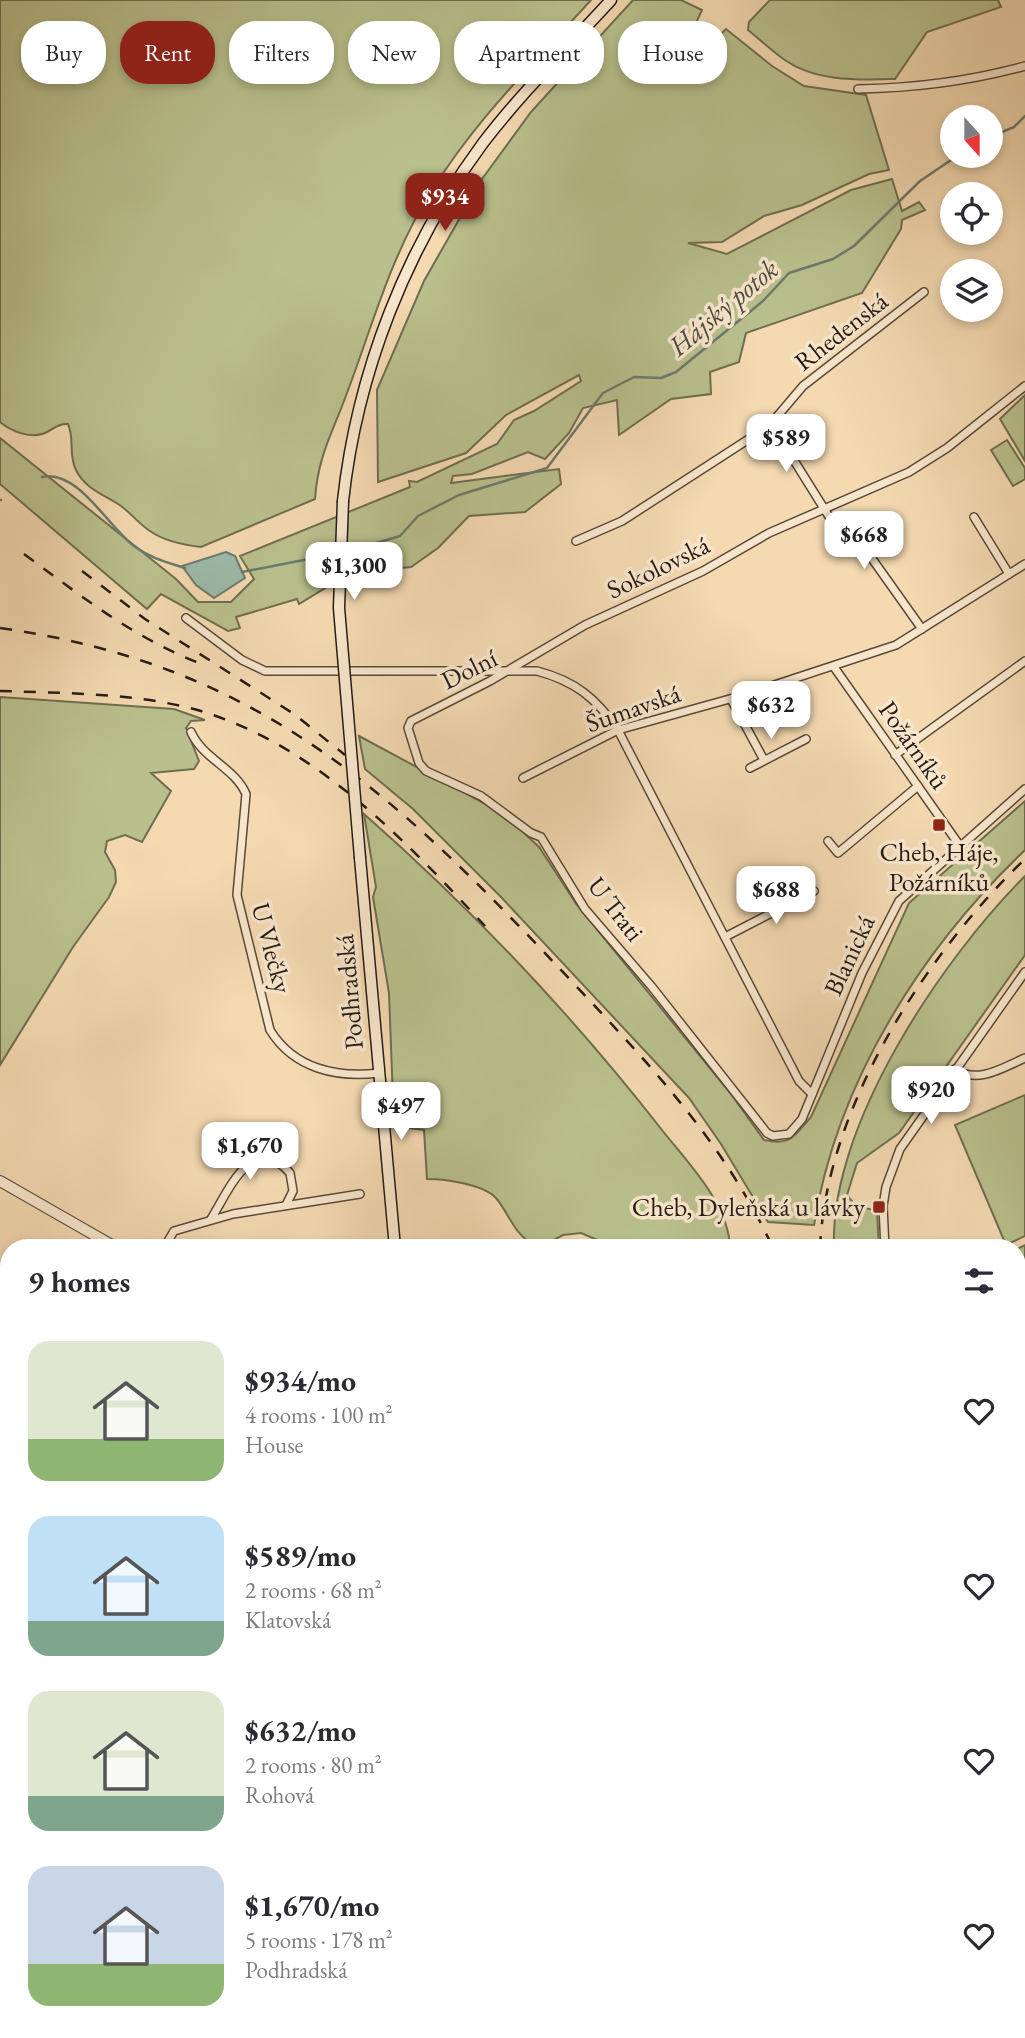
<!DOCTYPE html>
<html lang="en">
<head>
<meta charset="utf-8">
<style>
	body { margin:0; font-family:"EB Garamond",serif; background:#f7f7f7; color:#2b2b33; height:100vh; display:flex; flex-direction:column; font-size:26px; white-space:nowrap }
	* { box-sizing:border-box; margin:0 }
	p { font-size:23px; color:#7c7c81 }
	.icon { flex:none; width:38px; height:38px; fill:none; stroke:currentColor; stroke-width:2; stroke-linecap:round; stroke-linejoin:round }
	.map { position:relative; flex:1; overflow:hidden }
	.sheet { position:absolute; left:0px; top:1239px; width:1026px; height:800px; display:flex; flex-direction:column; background:#fff; border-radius:28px 28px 0 0; box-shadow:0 4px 10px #0003 }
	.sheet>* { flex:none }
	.banner { position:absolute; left:21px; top:21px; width:984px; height:63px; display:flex; gap:14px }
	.needle { width:46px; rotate:159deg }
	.controls { position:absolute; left:940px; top:105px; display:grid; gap:14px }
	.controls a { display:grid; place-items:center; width:63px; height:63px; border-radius:50%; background:#fff; box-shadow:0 4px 10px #0003; font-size:35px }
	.price { position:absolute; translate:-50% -60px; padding:0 16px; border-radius:14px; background:#fff; color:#222; font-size:23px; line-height:46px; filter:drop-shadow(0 2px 4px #0008) }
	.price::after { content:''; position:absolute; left:50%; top:42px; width:21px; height:16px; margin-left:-10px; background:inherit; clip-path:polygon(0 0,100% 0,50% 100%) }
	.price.on { background:#8f2418; color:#fff }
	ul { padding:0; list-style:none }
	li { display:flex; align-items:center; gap:21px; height:175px; padding:0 28px }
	li span { display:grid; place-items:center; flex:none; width:196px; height:140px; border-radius:21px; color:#555 }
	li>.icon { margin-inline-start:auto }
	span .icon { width:84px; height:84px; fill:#fffc; stroke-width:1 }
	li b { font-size:30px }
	h2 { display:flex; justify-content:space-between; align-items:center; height:84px; padding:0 28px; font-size:30px }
	.chip { padding:0 24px; border-radius:28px; background:#fff; box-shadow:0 4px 10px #0003; font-size:24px; line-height:63px }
	.chip.on { background:#8f2418; color:#fff }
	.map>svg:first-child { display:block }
	.green { fill:#b9c08d; stroke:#6f6e50; stroke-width:2 }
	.water { fill:#9cbaa9; stroke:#6c7a6d; stroke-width:2 }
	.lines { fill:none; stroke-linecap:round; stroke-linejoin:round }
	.stream { stroke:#6c7a6d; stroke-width:2.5 }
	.minor-casing { stroke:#594a3b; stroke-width:10 }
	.tertiary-casing { stroke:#594a3b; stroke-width:12 }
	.secondary-casing { stroke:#251b14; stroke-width:13 }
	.minor { stroke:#f8e6cc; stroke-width:7 }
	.tertiary { stroke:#f8e6cc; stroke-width:10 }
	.secondary { stroke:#f8e6cc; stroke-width:10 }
	.rail { stroke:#251b14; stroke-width:2.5; stroke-dasharray:12 12; stroke-linecap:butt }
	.secondary-bridge-casing { stroke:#251b14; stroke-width:13; stroke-linecap:butt }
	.secondary-bridge { stroke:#f8e6cc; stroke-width:10 }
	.poi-dot { fill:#8f2418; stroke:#f8e6cc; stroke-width:2.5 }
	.labels { text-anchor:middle; stroke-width:7; stroke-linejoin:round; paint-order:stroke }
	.street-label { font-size:26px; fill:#251b14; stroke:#f8e6cc }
	.poi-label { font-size:26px; fill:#251b14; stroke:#f8e6cc }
	.water-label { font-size:28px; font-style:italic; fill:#494b41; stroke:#f8e6cc }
</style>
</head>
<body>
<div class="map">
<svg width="1025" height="2038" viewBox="0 0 1025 2038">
	<rect width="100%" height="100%" fill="#f4d9b1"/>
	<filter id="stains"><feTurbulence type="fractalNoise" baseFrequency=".00286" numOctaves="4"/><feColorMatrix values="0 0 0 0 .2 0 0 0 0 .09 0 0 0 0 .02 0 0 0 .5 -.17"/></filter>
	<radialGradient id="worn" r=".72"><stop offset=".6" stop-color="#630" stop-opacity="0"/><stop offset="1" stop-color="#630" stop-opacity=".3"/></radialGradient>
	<g class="green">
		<path d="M0,0H591C535,62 475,120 431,192C391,255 373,324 347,393C333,432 318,455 315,499L201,547C184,545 164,541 150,531C139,524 132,514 121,506C105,495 85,489 76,470C68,455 75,440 68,424C57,423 52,431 42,434C28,438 11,431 0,422Z"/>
		<polygon points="633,0 681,0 702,10 693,29 716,39 726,29 772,66 804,86 866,95 889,170 869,174 802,205 764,216 722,242 688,243 727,254 851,190 892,179 902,211 919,202 925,210 902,220 901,229 862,293 746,333 739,362 710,372 711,394 671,399 619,435 617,400 583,408 569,433 545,459 528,452 472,474 453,476 451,483 559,469 561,484 525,512 469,516 438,548 411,567 350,573 299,604 297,599 236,617 240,628 228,631 161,594 147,609 0,484 0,438 176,579 198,602 231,602 254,579 240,556 410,487 409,481 417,482 497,444 514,420 534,411 581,381 579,375 506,415 466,453 378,482 377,390 424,281 482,179 531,112"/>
		<path d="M770,0H998L1001,7L927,32L895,79C858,80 814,82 782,58C770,49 759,39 748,30L749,22Z"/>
		<polygon points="1025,395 1025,461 1000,419"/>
		<polygon points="1007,440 1025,468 1025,479 1013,486 991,450"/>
		<polygon points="0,697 174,709 205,720 191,721 186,728 199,761 194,769 151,773 171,791 142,842 125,835 107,841 105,852 115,870 116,882 109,897 73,947 0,1065"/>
		<path d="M359,736L504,814L539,847L577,905L731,1094L764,1140C792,1146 794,1136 811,1117L909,903L1025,801V850C921,949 837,1082 814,1225L768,1222L721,1144L689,1098L501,897L413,809L365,769Z"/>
		<path d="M364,814C473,910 573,1016 662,1130C688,1163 729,1204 730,1248H616L581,1233L563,1235L548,1243L534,1245C513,1233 510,1215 496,1198C483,1184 445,1179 427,1179L424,1130L394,1126L389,993L373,897L376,887Z"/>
		<path d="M1025,876V955L899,1133L857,1163L847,1195L855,1205L877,1211L879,1248H834C829,1126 942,959 1025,876Z"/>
		<polygon points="1025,1095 1025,1236 1006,1245 955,1125"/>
		<polygon points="1025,1245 1025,1415 1017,1413 1020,1396 1017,1389 1017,1249"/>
		<polygon points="1017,1595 1025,1620 1025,1748 1017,1710"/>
	</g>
	<g class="water">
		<polygon points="226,552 235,556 245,578 214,598 196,585 182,566"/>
		<polygon points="618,2030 694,2030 697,2038 620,2038"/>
	</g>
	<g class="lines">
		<g class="stream">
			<polyline points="990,137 1014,127 1025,116"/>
			<path d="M42,477C78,469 108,527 134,546C150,558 166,562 185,568"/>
			<polyline points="0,500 1,500"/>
			<polyline points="345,552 400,536 418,516 459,495 547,468 603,393 634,377 661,378 676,372 763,301 789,273 833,259 854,246 920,181 957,156"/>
			<polyline points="326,555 338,553"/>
			<polyline points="242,572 314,558"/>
		</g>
		<g class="minor-casing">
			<g id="minor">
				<path d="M858,89C915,88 970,81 1025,66"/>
				<polyline points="1025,386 947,448 909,472 769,533 703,571 585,625 490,681 411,721 408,728 419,763 426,771 481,796 531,833 541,837 585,909 652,987 767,1133 773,1136 789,1134 802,1119 862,973 899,901 1025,789"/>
				<polyline points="769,426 780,438 848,547 868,553 922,629"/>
				<polyline points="974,517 1009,574"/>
				<polyline points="576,541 622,521 769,426 803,386 924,292"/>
				<path d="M186,618L242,660L265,671H537C575,681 596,698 618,730L799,1081L812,1094"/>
				<polyline points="834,667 960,846"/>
				<polyline points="731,699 764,760"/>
				<path d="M191,732C203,759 235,768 246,794L237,895L270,1030C294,1069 337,1078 379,1073"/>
				<polyline points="895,755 1025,661"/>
				<polyline points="750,768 806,739"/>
				<polyline points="523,778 618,730 744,695 896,645 1025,564"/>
				<polyline points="828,841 838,853 918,786"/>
				<polyline points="725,937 814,891"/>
				<path d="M955,1069C977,1085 1004,1067 1025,1058"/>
				<path d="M211,1219C228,1192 252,1130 290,1173L293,1191L286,1205"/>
				<polyline points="164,1248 174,1231 233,1214 360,1194"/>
				<polyline points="885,1248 883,1206 886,1187 900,1149 1025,972"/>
				<polyline points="1017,1420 1025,1423"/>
				<polyline points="1017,1729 1025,1765"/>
				<polyline points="306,2030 309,2038"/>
			</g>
		</g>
		<g class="tertiary-casing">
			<polyline id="tertiary" points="0,1181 117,1248"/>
		</g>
		<g class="secondary-casing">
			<g id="secondary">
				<path d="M343,501C357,373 406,247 483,143C522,92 568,47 611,0"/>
				<polyline points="360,858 395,1248"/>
				<polyline points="200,2038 201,2030"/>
			</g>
		</g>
		<use href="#minor" class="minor"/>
		<use href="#tertiary" class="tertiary"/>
		<use href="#secondary" class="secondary"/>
		<g class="rail">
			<path d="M24,554C84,598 136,640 207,666"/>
			<polyline points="82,571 145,619 294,714 345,755"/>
			<path d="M0,628C265,665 402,801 577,987C653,1068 726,1146 773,1248"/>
			<path d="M0,691C62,693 129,693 190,708C311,740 403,838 485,926"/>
			<path d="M820,1248C826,1107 926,954 1025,859"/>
			<polyline points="0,1740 9,1745"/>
			<polyline points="1017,1995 1025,2022"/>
			<polyline points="1015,2030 1017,2038"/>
		</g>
		<g class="secondary-bridge-casing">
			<polyline id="secondary-bridge" points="343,501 339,608 360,858"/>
		</g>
		<use href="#secondary-bridge" class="secondary-bridge"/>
	</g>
	<g class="poi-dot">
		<rect x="932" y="818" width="14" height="14" rx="3.5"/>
		<rect x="872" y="1200" width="14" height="14" rx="3.5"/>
	</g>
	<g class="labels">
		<g class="street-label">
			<text transform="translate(841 331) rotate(-38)" y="9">Rhedenská</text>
			<text transform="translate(658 567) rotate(-26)" y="9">Sokolovská</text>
			<text transform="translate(469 669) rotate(-26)" y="9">Dolní</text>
			<text transform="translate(633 708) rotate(-19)" y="9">Šumavská</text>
			<text transform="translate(914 745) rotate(55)" y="9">Požárníků</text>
			<text transform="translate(616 909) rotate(52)" y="9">U Trati</text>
			<text transform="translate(272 948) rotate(75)" y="9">U Vlečky</text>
			<text transform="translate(849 955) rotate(-65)" y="9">Blanická</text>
			<text transform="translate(349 992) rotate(-95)" y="9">Podhradská</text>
		</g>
		<g class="poi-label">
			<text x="939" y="861">Cheb, Háje,<tspan x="939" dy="30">Požárníků</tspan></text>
			<text x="865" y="1216" text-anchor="end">Cheb, Dyleňská u lávky</text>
		</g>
		<g class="water-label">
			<text transform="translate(723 307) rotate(-40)" y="10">Hájský potok</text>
		</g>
	</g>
	<rect width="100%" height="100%" filter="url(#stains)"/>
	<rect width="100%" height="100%" fill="url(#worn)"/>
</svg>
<div class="controls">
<a><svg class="needle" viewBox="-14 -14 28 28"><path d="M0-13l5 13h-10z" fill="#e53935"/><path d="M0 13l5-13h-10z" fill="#7c7c81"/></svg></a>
<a><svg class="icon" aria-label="locate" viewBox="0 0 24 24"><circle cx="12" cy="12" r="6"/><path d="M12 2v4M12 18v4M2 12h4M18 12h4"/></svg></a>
<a><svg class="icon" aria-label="layers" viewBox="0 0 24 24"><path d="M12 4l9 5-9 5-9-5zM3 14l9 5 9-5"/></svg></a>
</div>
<b class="price on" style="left:445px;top:233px">$934</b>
<b class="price" style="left:786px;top:474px">$589</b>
<b class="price" style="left:864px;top:571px">$668</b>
<b class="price" style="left:354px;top:602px">$1,300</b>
<b class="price" style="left:771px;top:741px">$632</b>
<b class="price" style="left:776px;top:926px">$688</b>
<b class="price" style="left:931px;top:1126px">$920</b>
<b class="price" style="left:401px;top:1142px">$497</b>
<b class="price" style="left:250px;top:1182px">$1,670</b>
<div class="banner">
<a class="chip">Buy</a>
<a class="chip on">Rent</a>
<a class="chip">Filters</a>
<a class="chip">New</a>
<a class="chip">Apartment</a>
<a class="chip">House</a>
</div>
<section class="sheet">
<h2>9 homes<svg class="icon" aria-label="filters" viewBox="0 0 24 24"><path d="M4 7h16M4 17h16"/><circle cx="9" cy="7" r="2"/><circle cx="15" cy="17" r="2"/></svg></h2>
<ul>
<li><span style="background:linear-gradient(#dfe7d0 70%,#8fb573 0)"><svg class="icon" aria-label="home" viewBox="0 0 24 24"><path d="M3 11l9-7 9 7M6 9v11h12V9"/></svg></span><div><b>$934/mo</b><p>4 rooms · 100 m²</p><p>House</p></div><svg class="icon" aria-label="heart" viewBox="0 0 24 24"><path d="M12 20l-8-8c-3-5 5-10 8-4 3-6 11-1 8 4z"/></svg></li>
<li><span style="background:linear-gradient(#bfe0f5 75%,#7fa58c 0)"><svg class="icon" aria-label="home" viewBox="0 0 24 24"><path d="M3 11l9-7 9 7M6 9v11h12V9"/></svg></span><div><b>$589/mo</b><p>2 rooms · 68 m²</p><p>Klatovská</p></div><svg class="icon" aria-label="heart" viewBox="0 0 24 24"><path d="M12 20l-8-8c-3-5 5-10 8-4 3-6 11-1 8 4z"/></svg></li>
<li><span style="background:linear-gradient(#dfe7d0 75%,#7fa58c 0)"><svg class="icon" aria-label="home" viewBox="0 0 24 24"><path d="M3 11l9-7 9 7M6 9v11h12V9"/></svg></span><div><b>$632/mo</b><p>2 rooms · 80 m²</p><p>Rohová</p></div><svg class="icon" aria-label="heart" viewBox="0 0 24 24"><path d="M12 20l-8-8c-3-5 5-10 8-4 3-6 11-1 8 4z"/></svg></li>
<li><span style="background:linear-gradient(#c9d6e8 70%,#8fb573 0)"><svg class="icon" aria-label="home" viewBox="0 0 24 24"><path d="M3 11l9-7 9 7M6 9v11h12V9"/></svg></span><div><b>$1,670/mo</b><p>5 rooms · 178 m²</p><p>Podhradská</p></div><svg class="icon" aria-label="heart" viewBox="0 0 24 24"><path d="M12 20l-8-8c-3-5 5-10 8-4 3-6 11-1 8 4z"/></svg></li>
</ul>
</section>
</div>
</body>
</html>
